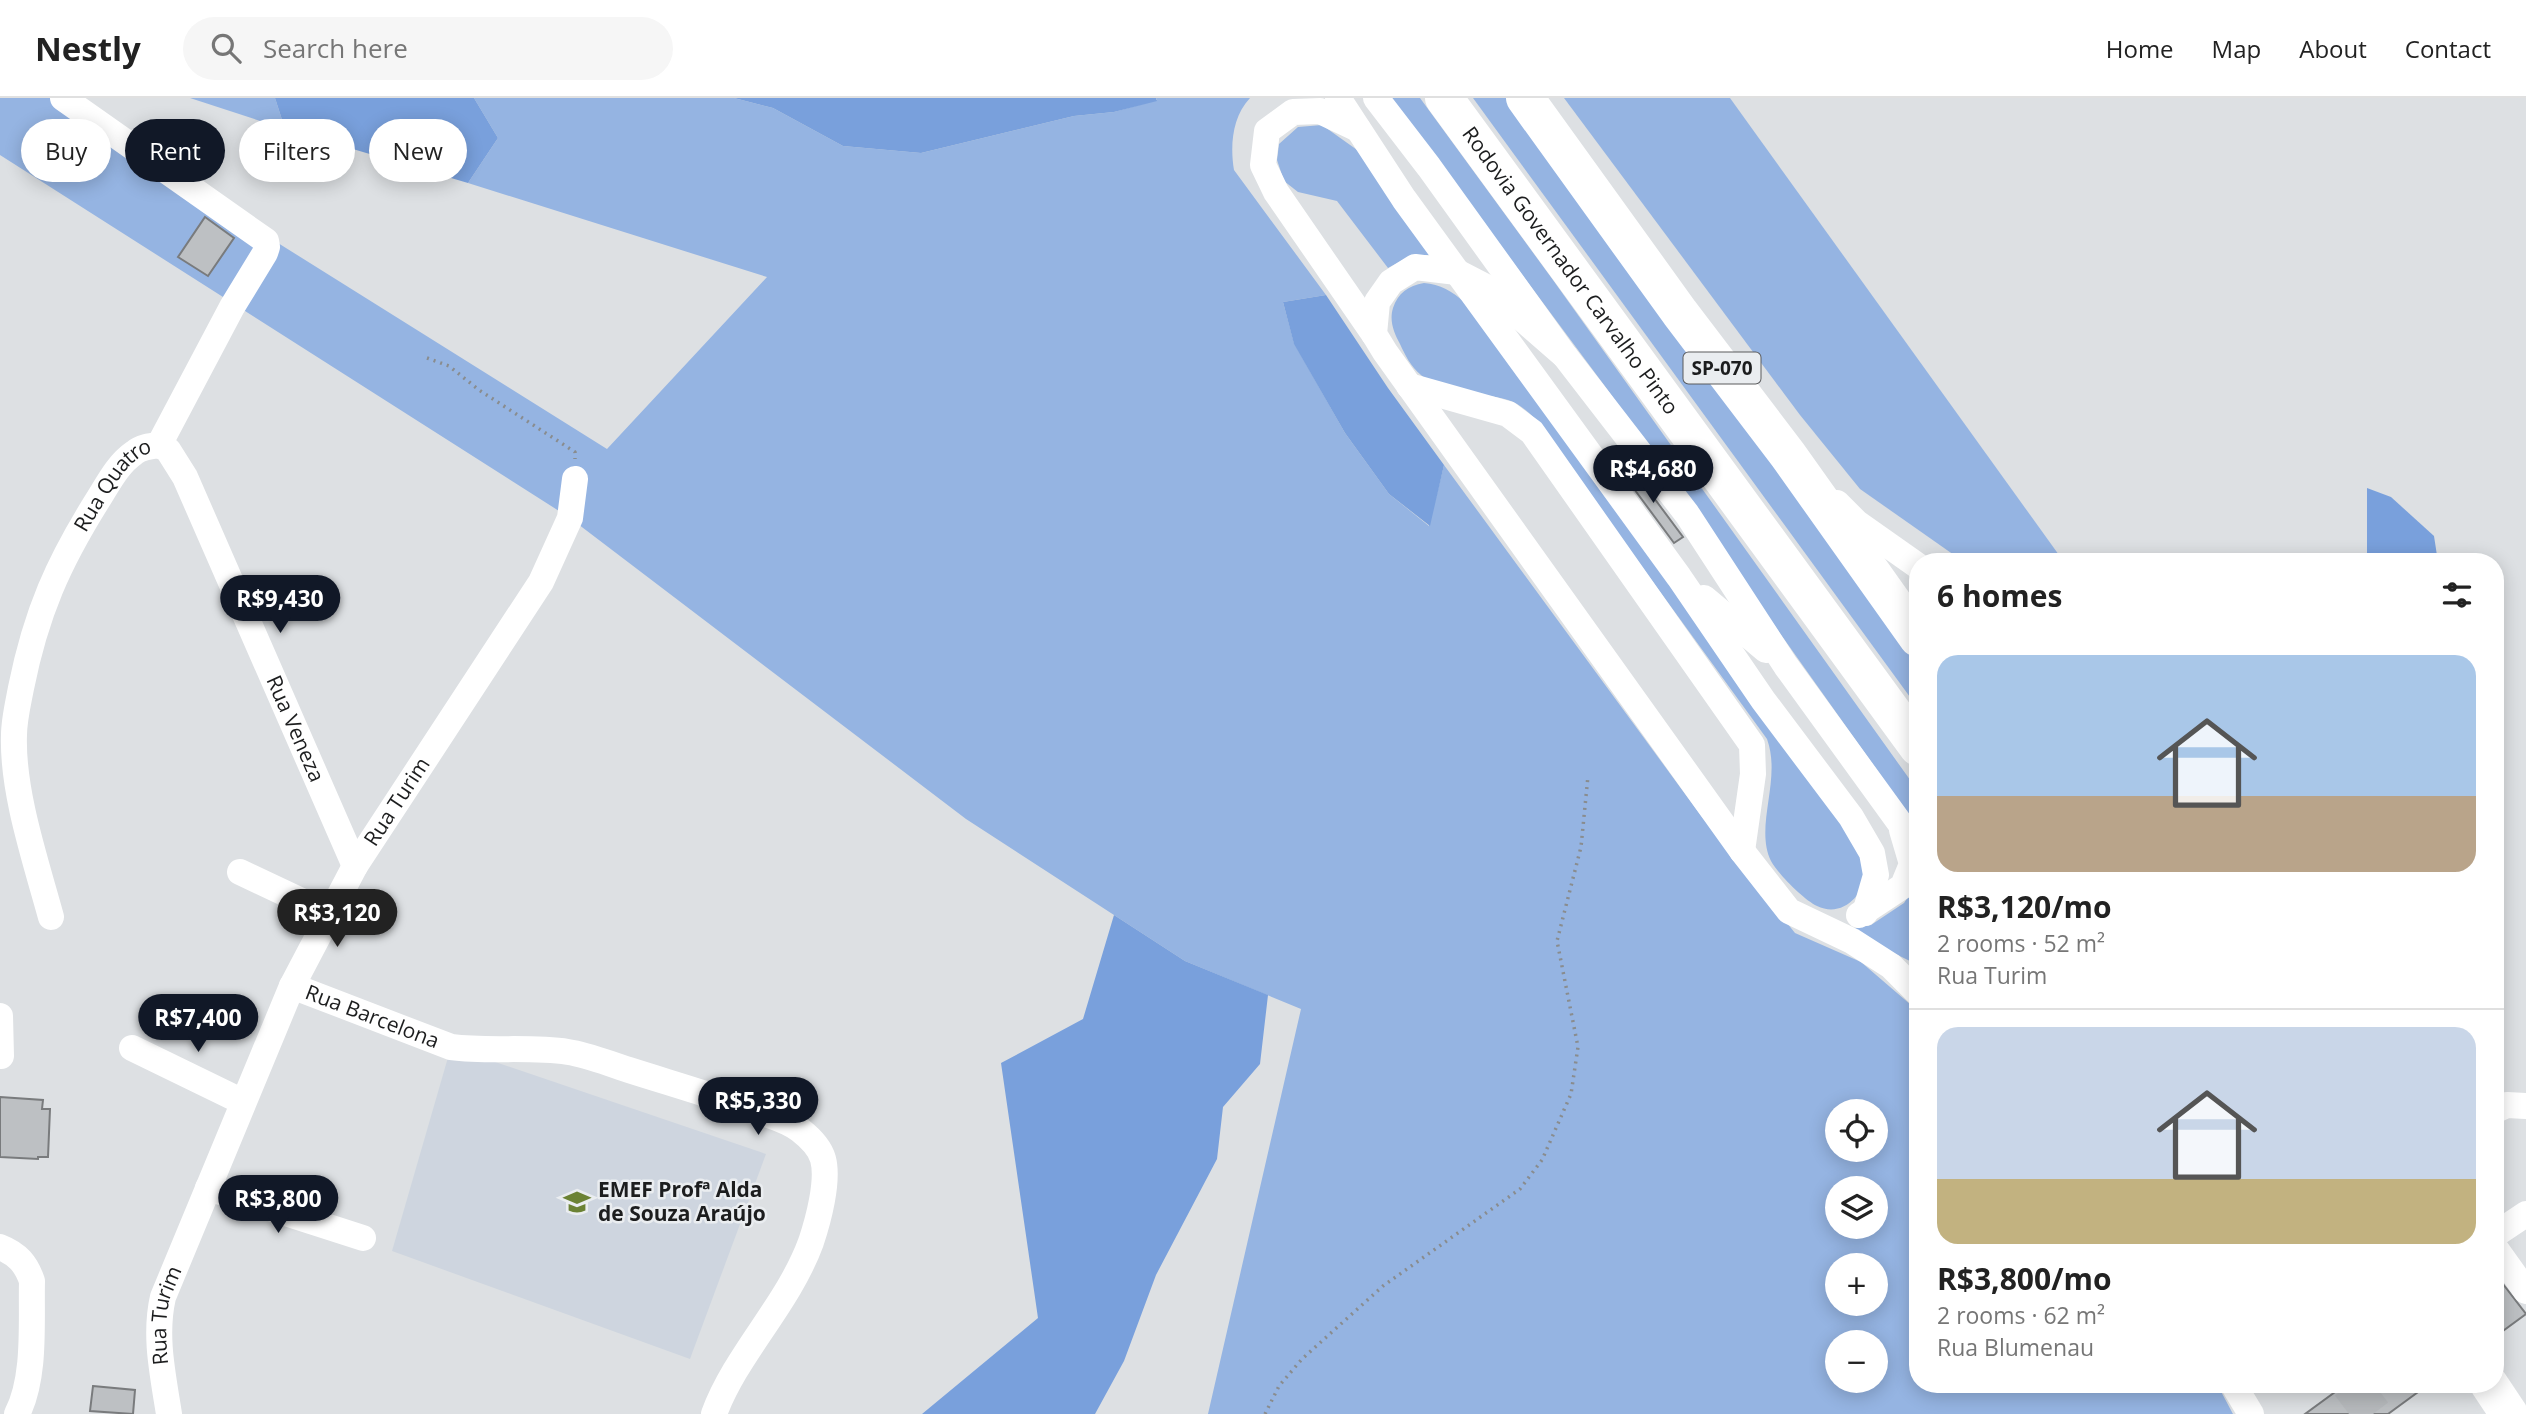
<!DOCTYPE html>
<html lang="en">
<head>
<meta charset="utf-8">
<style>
	body { margin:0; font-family:"Open Sans",sans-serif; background:#f6f6f6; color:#222; height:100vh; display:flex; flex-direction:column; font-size:26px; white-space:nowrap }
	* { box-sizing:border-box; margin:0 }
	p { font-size:23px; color:#767676 }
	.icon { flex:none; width:38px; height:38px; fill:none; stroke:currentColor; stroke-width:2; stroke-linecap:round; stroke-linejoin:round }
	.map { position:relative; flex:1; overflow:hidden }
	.panel { position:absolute; left:1909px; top:455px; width:595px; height:840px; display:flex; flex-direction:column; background:#fff; border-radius:28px; box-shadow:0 4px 18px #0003 }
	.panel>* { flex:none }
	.guide { position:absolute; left:21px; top:21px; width:665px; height:63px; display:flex; gap:14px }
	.controls { position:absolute; left:1825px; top:1001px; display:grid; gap:14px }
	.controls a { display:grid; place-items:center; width:63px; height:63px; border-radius:50%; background:#fff; box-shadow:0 4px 18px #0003; font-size:35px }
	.price { position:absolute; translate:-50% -60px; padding:0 16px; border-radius:24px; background:#111827; color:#fff; font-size:23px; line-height:46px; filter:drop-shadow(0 2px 4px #0008) }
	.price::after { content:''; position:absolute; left:50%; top:42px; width:21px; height:16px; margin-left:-10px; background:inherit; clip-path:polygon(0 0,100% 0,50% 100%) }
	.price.on { background:#222; color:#fff }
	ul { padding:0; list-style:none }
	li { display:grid; align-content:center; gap:14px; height:371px; padding:0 28px }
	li+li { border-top:2px solid #e0e0e0 }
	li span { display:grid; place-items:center; height:217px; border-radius:21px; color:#555 }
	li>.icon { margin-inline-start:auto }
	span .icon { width:126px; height:126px; fill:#fffc; stroke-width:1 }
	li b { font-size:30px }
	h2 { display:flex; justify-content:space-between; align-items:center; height:84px; padding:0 28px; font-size:30px }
	.pill { padding:0 24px; border-radius:32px; background:#fff; box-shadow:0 4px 18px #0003; font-size:24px; line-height:63px }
	.pill.on { background:#111827; color:#fff }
	header { display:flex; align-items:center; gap:42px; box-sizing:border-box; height:98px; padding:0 35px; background:#fff; border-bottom:2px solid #e0e0e0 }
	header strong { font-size:33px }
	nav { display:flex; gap:38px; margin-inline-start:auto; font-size:24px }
	.search { width:490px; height:63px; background:#f6f6f6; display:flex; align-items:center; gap:18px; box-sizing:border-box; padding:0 24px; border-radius:38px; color:#767676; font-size:26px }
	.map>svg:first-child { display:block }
	.built { fill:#ced5df }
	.green { fill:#95b4e2; fill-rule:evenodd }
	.forest { fill:#79a0dc }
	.building { fill:#bdc0c3; stroke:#797b7d; stroke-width:2 }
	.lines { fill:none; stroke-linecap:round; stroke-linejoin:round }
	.highway-tunnel { stroke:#b6b9bc; stroke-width:38; stroke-dasharray:38 19; stroke-linecap:butt }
	.path { stroke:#898c8e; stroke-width:3.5; stroke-dasharray:2 5; stroke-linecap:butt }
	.minor { stroke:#fff; stroke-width:26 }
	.highway { stroke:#fff; stroke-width:38 }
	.labels { text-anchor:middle; stroke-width:5; stroke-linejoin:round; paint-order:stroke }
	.shield { fill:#eaedf0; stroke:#5a5b5d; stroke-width:2 }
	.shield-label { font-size:19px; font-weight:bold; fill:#1c1d1e }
	.street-label { font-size:21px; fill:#1c1d1e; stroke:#eaedf0 }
	.poi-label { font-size:21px; font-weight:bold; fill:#1c1d1e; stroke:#eaedf0; text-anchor:start }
</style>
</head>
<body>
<header>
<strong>Nestly</strong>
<div class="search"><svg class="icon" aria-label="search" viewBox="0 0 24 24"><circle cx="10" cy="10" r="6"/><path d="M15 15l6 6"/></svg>Search here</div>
<nav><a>Home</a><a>Map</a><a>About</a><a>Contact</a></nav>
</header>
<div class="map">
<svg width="2526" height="1316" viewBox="0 0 2526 1316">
	<rect width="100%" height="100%" fill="#dde0e3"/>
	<polygon class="built" points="451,949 766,1056 690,1261 392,1153"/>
	<g class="green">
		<path d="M0,0H63L163,73L607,351L767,179L468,85L498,40L474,0H734L773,10L843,48L921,55L1074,18L1114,14L1157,2L1156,0H1250C1232,19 1230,48 1234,72L1326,197L1283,204L1294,245L1345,335L1389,396L1429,428L1444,367L1699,715L1795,835L1861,864L1918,913V1286H2217L2233,1316H1208L1301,911L1185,863L966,721L570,420L0,57ZM1838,1013H1876V1052H1838ZM1838,1090H1876V1129H1838ZM1838,1167H1876V1206H1838ZM1838,1244H1876V1283H1838Z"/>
		<polygon points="190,0 275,0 285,31"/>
		<polygon points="1391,0 1420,0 1553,182 1918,693 1918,730 1607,291"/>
		<polygon points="1473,0 1515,0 1918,555 1918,610"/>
		<polygon points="1564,0 1730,0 2064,464 1964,464 1860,391 1800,317"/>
		<polygon points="1322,27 1367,59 1434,157 1412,157 1388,170 1337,103 1298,94 1284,83 1277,62 1279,46 1298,29"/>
		<path d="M1424,185C1456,187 1475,216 1495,238L1848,735C1853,745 1863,758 1864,769C1868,795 1843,821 1817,808C1804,802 1778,776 1771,763C1754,728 1782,682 1767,641L1534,320C1526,312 1518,305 1508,302C1480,293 1443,298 1421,277C1411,269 1405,257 1400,246C1394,235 1389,223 1393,210C1398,195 1408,188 1424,185Z"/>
		<polygon points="1918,784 1918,867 1847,832 1871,827 1904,805"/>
	</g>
	<g class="forest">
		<polygon points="275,0 474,0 498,40 468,85 285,31"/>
		<polygon points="734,0 1156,0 1157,3 1114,14 1074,18 921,55 843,48 773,10"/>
		<polygon points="1326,197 1388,290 1444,367 1430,428 1389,396 1345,335 1294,246 1283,204"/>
		<polygon points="2367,390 2391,399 2434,438 2438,464 2367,464"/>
		<polygon points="1114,817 1185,863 1268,897 1260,966 1223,1009 1217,1061 1156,1177 1124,1263 1095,1316 922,1316 1038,1220 1001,965 1083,921"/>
	</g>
	<g class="building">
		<polygon points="205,119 234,140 208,178 178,159"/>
		<polygon points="1631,369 1683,439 1674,445 1623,376"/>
		<polygon points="0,999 43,1002 42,1011 50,1011 48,1059 38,1059 38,1061 0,1059"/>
		<polygon points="2496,1177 2526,1216 2496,1238"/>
		<polygon points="2346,1286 2429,1286 2388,1316 2305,1316"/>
		<polygon points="93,1288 135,1292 133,1316 90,1313"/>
	</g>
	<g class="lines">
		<polyline class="highway-tunnel" points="2350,1286 2373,1316"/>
		<g class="path">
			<polyline points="427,260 449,268 479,292 575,354 575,361"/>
			<polyline points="1265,1316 1279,1288 1302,1261 1383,1188 1520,1091 1542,1062 1571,996 1578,949 1557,843 1581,749 1588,678"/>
		</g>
		<g class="minor">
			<polyline points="63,0 266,143 267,149 265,155 232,209 159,347"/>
			<polyline points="1338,0 1404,101 1679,479 1763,602 1851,719 1872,755 1876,777 1865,815"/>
			<polyline points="1376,0 1429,69 1565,258 1687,416 1786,568 1918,750"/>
			<polyline points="1358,31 1320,13 1293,14 1267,33 1263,67 1276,94 1374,236"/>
			<polyline points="1565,258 1486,189 1457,174 1415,169 1391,184 1377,204 1374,236 1385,254 1742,753 1789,813 1852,843 1891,868 1918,895"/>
			<polyline points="1409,288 1508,316 1532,334 1752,647 1753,676 1742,753"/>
			<path id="s1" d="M159,347L168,352L185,379L355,768"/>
			<polyline points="1837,405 1857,425 1918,468"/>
			<polyline points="1704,500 1766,552"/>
			<polyline points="240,774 329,816"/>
			<polyline points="1859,817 1903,788 1912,766 1902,732"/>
			<path id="s2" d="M51,819C36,764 12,694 14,637C14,622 18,606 21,590C36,515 58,465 99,400C109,384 118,366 134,355C141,349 150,348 159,347"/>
			<path id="s3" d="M292,888L451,949C490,954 529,948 568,954C589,957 609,966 629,972C670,985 711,997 751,1011C767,1017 786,1021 800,1032C809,1039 820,1050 823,1061C829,1083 818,1123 811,1144C788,1207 736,1256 714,1316"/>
			<polyline points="0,918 1,958"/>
			<polyline points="132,950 243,1004"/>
			<polyline points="2496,1012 2507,1007 2526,1008"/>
			<polyline points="208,1090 363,1140"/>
			<polyline points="2496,1136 2526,1116"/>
			<path d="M0,1149C18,1156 26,1166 32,1183C31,1224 36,1279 17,1316"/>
			<polyline points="2496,1151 2526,1193"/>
			<polyline points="2233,1286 2251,1316"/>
			<path id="s4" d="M169,1316C163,1277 154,1238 163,1199L292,888L355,768L541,484L570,420L575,381"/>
		</g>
		<g class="highway">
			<path id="s5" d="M1444,0L1918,649"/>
			<polyline points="1525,0 1680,215 1788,357 1918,540"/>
			<polyline points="2489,1286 2509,1316"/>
		</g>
	</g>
	<defs>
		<g id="school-bare" transform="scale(2.1)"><path d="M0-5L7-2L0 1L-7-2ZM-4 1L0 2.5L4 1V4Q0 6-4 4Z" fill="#6b8234" stroke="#eaedf0" stroke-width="2.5" paint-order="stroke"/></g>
	</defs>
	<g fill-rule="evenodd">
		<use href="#school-bare" x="577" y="1104"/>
	</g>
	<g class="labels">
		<rect class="shield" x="1683.5" y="254.5" width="77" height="31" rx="5"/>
		<g class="shield-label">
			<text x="1722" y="277">SP-070</text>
		</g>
		<g class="street-label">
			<text dy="7" stroke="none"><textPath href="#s5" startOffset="214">Rodovia Governador Carvalho Pinto</textPath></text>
			<text dy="7" stroke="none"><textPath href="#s2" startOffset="460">Rua Quatro</textPath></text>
			<text dy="7" stroke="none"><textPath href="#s1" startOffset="317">Rua Veneza</textPath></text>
			<text dy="7" stroke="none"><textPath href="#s4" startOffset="667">Rua Turim</textPath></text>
			<text dy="7" stroke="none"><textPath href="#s3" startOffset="86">Rua Barcelona</textPath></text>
			<text dy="7" stroke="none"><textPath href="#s4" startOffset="100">Rua Turim</textPath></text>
		</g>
		<g class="poi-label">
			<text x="598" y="1099">EMEF Profª Alda<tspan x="598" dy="24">de Souza Araújo</tspan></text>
		</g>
	</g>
</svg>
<div class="controls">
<a><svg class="icon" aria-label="locate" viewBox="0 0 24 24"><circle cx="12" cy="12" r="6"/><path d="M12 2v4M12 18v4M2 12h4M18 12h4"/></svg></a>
<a><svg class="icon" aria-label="layers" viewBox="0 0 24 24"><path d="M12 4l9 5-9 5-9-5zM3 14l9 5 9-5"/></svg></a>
<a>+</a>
<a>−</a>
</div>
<b class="price" style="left:1653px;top:407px">R$4,680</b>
<b class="price" style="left:280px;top:537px">R$9,430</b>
<b class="price on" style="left:337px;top:851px">R$3,120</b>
<b class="price" style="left:198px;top:956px">R$7,400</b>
<b class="price" style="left:758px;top:1039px">R$5,330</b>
<b class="price" style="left:278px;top:1137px">R$3,800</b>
<div class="guide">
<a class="pill">Buy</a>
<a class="pill on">Rent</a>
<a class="pill">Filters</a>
<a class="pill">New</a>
</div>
<section class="panel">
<h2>6 homes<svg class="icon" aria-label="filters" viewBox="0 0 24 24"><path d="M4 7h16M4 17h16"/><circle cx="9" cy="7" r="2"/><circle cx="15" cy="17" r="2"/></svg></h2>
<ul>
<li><span style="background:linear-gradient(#a9c7e8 65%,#b9a48a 0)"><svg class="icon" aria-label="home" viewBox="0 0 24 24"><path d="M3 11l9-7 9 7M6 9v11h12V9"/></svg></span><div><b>R$3,120/mo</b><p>2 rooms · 52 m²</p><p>Rua Turim</p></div></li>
<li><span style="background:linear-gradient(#c9d6e8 70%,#c2b280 0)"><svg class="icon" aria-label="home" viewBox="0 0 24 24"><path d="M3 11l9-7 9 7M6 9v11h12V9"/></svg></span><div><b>R$3,800/mo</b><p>2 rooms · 62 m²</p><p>Rua Blumenau</p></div></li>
</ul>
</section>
</div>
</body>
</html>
